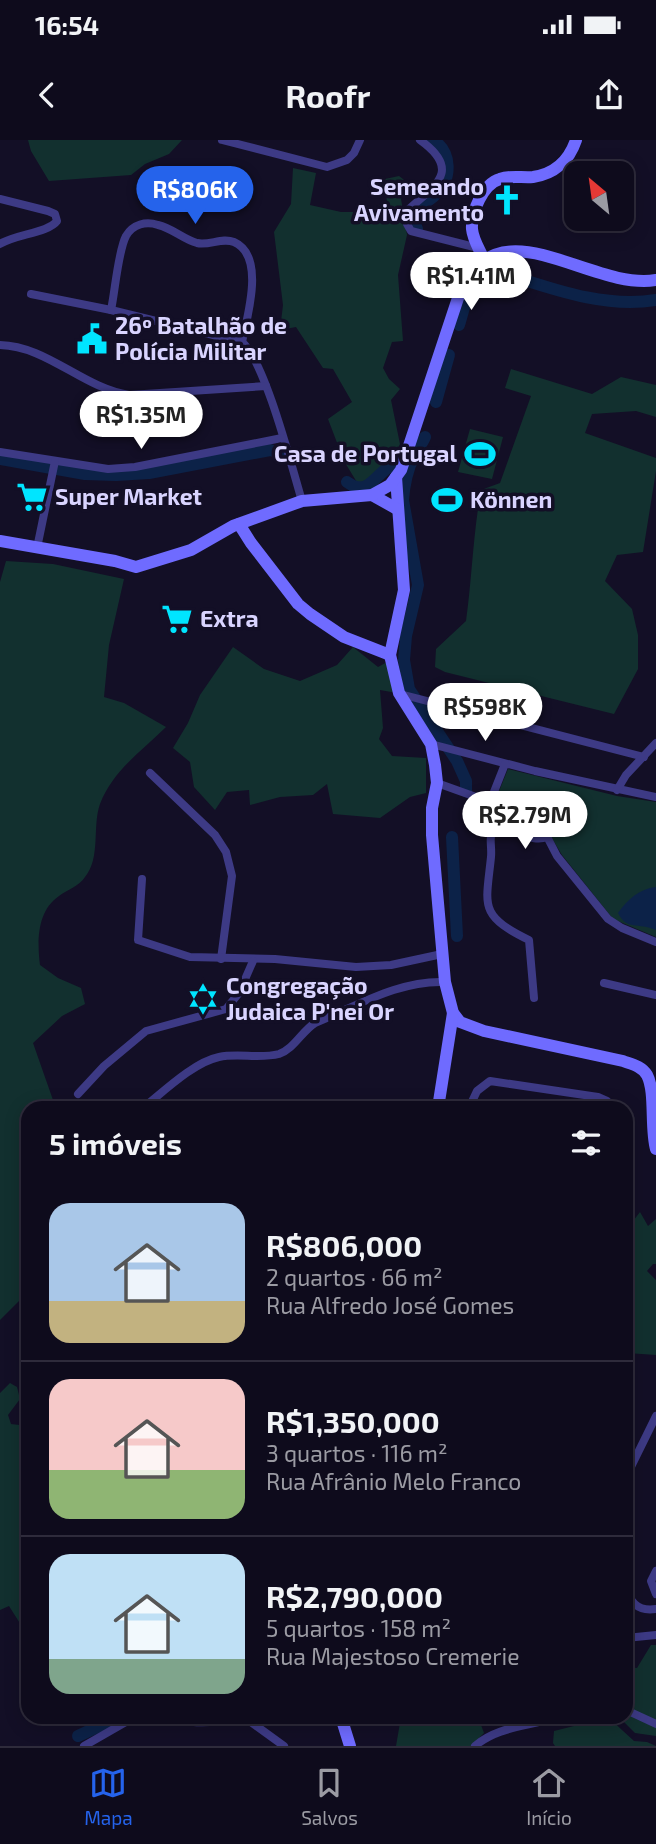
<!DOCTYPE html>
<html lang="pt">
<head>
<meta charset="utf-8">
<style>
	body { margin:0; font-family:"Exo 2",sans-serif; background:#1c1929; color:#f1f3f6; height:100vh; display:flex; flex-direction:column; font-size:26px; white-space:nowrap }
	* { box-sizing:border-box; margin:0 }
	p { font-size:23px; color:#9b9ba3 }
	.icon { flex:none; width:38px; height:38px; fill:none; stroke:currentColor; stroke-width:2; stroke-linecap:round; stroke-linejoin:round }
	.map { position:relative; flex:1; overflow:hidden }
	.panel { position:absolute; left:21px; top:961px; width:612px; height:623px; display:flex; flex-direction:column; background:#0e0b1c; border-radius:21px; box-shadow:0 4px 18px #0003,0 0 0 2px #2e2b3b }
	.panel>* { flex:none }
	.needle { width:46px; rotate:331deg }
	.buttons { position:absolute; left:564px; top:21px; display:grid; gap:14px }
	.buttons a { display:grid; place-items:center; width:70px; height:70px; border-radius:14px; background:#0e0b1c; box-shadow:0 4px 18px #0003,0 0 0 2px #2e2b3b; font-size:35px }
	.price { position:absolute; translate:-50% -60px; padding:0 16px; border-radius:24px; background:#fff; color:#222; font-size:23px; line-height:46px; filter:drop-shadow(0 2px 4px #0008) }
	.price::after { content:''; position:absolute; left:50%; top:42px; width:21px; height:16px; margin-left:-10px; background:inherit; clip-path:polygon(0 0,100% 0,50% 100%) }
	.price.active { background:#2563eb; color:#fff }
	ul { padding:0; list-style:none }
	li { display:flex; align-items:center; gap:21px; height:175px; padding:0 28px }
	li+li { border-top:2px solid #2e2b3b }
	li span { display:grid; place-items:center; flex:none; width:196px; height:140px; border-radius:21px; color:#555 }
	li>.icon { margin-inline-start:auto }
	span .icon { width:84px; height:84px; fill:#fffc; stroke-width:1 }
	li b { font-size:30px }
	h2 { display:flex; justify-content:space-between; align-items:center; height:84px; padding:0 28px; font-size:30px }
	.status { display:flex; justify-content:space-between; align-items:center; height:49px; padding:0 35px; background:#0e0b1c; direction:ltr }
	.status svg { height:19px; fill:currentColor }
	header { display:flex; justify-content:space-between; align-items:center; height:91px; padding:0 28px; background:#0e0b1c; font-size:32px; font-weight:700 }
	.tab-bar { display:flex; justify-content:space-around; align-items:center; height:98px; border-top:2px solid #2e2b3b; background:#0e0b1c; font-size:19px; color:#9b9ba3 }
	.tab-bar a { display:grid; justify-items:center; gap:4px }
	.tab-bar .active { color:#2563eb }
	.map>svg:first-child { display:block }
	.green { fill:#12302f }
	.water { fill:#0c2248 }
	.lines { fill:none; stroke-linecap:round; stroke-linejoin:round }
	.river { stroke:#0c2248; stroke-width:12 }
	.street { stroke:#3d3a85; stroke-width:8 }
	.secondary { stroke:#6f6bff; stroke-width:12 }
	.labels { text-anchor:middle; stroke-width:7; stroke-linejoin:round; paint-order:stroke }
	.poi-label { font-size:23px; font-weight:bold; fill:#d9d4ff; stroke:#130f26; text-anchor:start }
</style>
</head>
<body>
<div class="status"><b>16:54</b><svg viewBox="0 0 49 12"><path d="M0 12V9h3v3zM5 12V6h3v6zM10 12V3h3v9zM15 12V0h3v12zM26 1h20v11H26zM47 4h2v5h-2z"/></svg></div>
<header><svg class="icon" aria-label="back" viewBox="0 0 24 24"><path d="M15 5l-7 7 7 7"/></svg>Roofr<svg class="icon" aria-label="share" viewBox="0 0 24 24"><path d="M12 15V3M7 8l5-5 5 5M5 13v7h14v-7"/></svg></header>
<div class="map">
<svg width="656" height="1606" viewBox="0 0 656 1606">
	<rect width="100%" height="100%" fill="#130f26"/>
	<g class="green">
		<polygon points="28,0 182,0 169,14 145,24 131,35 49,41 31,11"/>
		<polygon points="293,28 316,33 310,65 341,72 359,72 387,63 385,39 399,36 412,46 401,59 407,95 398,135 403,201 392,202 383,228 389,239 400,249 391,260 401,309 384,332 358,344 344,321 328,279 352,262 333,229 323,228 296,187 280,190 283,165 274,92 291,64"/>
		<path d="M511,229L592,254L621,237L656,245V277L636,271L592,274L585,293L656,318V331L643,412L617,415L605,441L632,469L638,495V529L614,574L445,532L435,527L436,509L466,481C472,438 473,394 481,350L500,343L531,256L505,248Z"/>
		<polygon points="470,289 503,297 492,339 458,332"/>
		<path d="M6,421L53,424L124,439L109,505L104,557L124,563L166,587C142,611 113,630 100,664C92,686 101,718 85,737C79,746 67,750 59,756C37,771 37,801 40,825L58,838L81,848L85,864L62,876L33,903L53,960L52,968H28V1144L19,1161L0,1180V442Z"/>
		<polygon points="233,507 264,529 300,541 337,525 353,507 378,527 389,521 397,553 380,550 383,588 379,599 392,616 426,618 426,653 410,657 380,678 333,674 327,644 313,655 280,657 250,665 249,650 227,652 215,670 194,647 190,622 173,608 188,583 200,555"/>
		<polygon points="508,629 617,656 656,662 656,797 613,779 562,715 541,680 495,661"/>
		<polygon points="640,1072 648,1086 656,1079 656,1124 653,1124 647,1131 656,1140 656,1215 627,1213 627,1089"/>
		<polygon points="10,1243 17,1247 20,1259 8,1275 11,1284 28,1286 28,1496 9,1466 0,1470 0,1253"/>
		<polygon points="651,1505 656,1505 656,1596 635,1593 619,1577 626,1577 627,1527 637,1528"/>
		<polygon points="401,1577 478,1577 484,1593 471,1606 396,1606"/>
		<polygon points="602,1579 610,1579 634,1601 647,1602 656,1606 555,1606 553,1603 554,1591"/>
	</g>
	<path class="water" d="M656,747V790C638,782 627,791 618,773C628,759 639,749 656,747Z"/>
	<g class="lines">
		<g class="river">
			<path d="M417,89C415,84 412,78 415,73C418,65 430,61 436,54C452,39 452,12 433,0"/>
			<path d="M459,185C466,163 469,133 496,131C548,147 602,169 656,160"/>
			<polyline points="436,262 449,215"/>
			<path d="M425,297C422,304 417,310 414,316C407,330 404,346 403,360L418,445L406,496L404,520L409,549L457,621L466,641V651"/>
			<polyline points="0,319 85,334 116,335 149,333 270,310 281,313"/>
			<path d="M347,342C370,359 375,331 395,324"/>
			<polyline points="452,697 457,796"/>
			<polyline points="78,1596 119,1577"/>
		</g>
		<g class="street">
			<polyline points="222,0 327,27 347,20 354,13 360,0"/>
			<path d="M420,0C463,31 434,46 409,69L407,84L411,91L478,108"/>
			<path d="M0,59L48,71L55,74L57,81C48,93 15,94 0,104"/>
			<polyline points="31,154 111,170 242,202"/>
			<path d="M111,170C115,152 118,111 126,96C133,84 146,81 158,85C172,88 183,99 197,103C209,106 222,97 234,102C266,116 247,177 242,202"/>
			<path d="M242,202C265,221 292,328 302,361"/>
			<path d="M0,205C47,206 83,248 129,255L266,246"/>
			<polyline points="0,312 108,329 135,327 282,298"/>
			<polyline points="37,408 55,321"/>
			<polyline points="400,554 644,617"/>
			<polyline points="431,604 535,631 656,657"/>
			<polyline points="150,633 215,695 226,712 232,736 221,819"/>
			<polyline points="437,643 490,662 542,687 557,716 608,779 622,788 656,802"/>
			<polyline points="617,650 626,635 656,603"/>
			<polyline points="490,662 505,624"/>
			<polyline points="142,739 138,800 190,817 275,819 356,827 391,825 442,814"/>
			<polyline points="604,843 656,855"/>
			<path d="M534,858L529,800C478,775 486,766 491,717C492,707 489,699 492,690C510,684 529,704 547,697"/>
			<polyline points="78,954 104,926 146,891 226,869 239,853 253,821"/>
			<path d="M143,968C163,952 194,922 219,917C238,913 260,919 279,914C294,909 302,891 315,883C357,866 399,840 445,842"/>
			<polyline points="469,968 477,951 490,941 598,957 607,961 615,968"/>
			<polyline points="626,1337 656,1276"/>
			<polyline points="626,1374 626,1392"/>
			<polyline points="656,1431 651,1441 656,1454"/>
			<path d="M626,1443C628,1461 637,1472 656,1469"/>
			<polyline points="626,1498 656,1495"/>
			<polyline points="626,1570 656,1584"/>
			<path d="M152,1577C183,1579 200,1588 231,1577"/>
			<polyline points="244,1577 284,1606"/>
			<polyline points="84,1606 131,1579 144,1577"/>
			<path d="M475,1606C498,1586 528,1587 556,1577"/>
		</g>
		<g class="secondary">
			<path d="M484,120C480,110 473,100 472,89C471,72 483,44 500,39C511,35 522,38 533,37C554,34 569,21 576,0"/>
			<path d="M396,337L404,450L390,515L399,553L431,604L435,625L437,643L432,668V695L445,842L453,873L460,882L484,891L623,921C631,924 642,926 647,935C656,952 650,988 656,1009"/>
			<polyline points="372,355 397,369"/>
			<polyline points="239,384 251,403 298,464 310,474 344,497 390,515"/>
			<path d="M0,401L115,421L136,427L191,410L233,386L302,361L372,355L390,345L401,330L460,152C500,62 589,151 656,140"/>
			<polyline points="438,968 453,873"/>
			<polyline points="341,1577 350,1606"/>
		</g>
	</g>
	<defs>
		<g id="church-bare" transform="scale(2.415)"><path d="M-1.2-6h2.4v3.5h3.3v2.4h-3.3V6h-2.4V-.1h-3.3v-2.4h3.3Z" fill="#00e5ff" stroke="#130f26" stroke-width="2.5" paint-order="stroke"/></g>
		<g id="civic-bare" transform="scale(2.415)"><path d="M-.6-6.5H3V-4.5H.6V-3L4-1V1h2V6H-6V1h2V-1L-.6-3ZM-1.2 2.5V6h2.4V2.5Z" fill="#00e5ff" stroke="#130f26" stroke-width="2.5" paint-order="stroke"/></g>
		<g id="stadium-bare" transform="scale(2.415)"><path d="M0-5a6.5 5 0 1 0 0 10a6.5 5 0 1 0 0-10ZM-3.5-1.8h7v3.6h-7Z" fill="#00e5ff" stroke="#130f26" stroke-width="2.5" paint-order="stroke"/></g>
		<g id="supermarket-bare" transform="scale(2.415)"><path d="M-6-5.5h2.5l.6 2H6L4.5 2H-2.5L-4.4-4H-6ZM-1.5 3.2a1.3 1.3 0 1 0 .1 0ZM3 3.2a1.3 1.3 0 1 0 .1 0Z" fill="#00e5ff" stroke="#130f26" stroke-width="2.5" paint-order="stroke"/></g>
		<g id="synagogue-bare" transform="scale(2.415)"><path d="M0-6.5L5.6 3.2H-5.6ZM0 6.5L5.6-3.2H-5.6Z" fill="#00e5ff" stroke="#130f26" stroke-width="2.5" paint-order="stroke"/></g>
	</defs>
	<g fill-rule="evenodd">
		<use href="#church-bare" x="507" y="60"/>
		<use href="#civic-bare" x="92" y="199"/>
		<use href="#stadium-bare" x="480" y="314"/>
		<use href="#supermarket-bare" x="32" y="357"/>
		<use href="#stadium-bare" x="447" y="360"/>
		<use href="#supermarket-bare" x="177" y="479"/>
		<use href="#synagogue-bare" x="203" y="859"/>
	</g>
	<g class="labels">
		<g class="poi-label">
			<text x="484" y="55" text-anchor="end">Semeando<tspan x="484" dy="26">Avivamento</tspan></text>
			<text x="115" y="194">26º Batalhão de<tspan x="115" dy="26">Polícia Militar</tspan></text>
			<text x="457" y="322" text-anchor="end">Casa de Portugal</text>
			<text x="55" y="365">Super Market</text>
			<text x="470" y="368">Können</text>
			<text x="200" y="487">Extra</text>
			<text x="226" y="854">Congregação<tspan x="226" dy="26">Judaica P'nei Or</tspan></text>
		</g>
	</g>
</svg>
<div class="buttons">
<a><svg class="needle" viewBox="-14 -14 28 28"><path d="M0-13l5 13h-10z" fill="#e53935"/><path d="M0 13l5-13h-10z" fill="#9b9ba3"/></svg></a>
</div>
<b class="price active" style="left:195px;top:86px">R$806K</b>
<b class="price" style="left:471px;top:172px">R$1.41M</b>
<b class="price" style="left:141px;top:311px">R$1.35M</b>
<b class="price" style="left:485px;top:603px">R$598K</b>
<b class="price" style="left:525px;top:711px">R$2.79M</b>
<section class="panel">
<h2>5 imóveis<svg class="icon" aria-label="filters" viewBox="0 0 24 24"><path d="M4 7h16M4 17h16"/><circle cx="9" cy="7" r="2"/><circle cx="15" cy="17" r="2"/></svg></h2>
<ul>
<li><span style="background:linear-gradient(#a9c7e8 70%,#c2b280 0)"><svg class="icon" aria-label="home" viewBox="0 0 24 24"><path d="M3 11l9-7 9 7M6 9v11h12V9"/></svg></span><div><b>R$806,000</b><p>2 quartos · 66 m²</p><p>Rua Alfredo José Gomes</p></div></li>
<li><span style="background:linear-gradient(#f6c9c9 65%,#8fb573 0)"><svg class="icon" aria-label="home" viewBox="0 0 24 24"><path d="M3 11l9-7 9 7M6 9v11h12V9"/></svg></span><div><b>R$1,350,000</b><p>3 quartos · 116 m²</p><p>Rua Afrânio Melo Franco</p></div></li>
<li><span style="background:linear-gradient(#bfe0f5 75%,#7fa58c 0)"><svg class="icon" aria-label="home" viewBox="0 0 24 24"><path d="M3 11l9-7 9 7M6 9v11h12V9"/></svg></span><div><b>R$2,790,000</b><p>5 quartos · 158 m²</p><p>Rua Majestoso Cremerie</p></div></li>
</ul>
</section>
</div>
<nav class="tab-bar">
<a class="active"><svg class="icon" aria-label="map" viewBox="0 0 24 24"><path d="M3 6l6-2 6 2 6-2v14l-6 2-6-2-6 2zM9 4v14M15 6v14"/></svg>Mapa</a>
<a><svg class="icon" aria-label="saved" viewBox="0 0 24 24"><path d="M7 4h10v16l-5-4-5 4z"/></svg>Salvos</a>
<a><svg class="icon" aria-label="home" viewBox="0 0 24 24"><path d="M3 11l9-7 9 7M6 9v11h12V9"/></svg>Início</a>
</nav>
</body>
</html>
